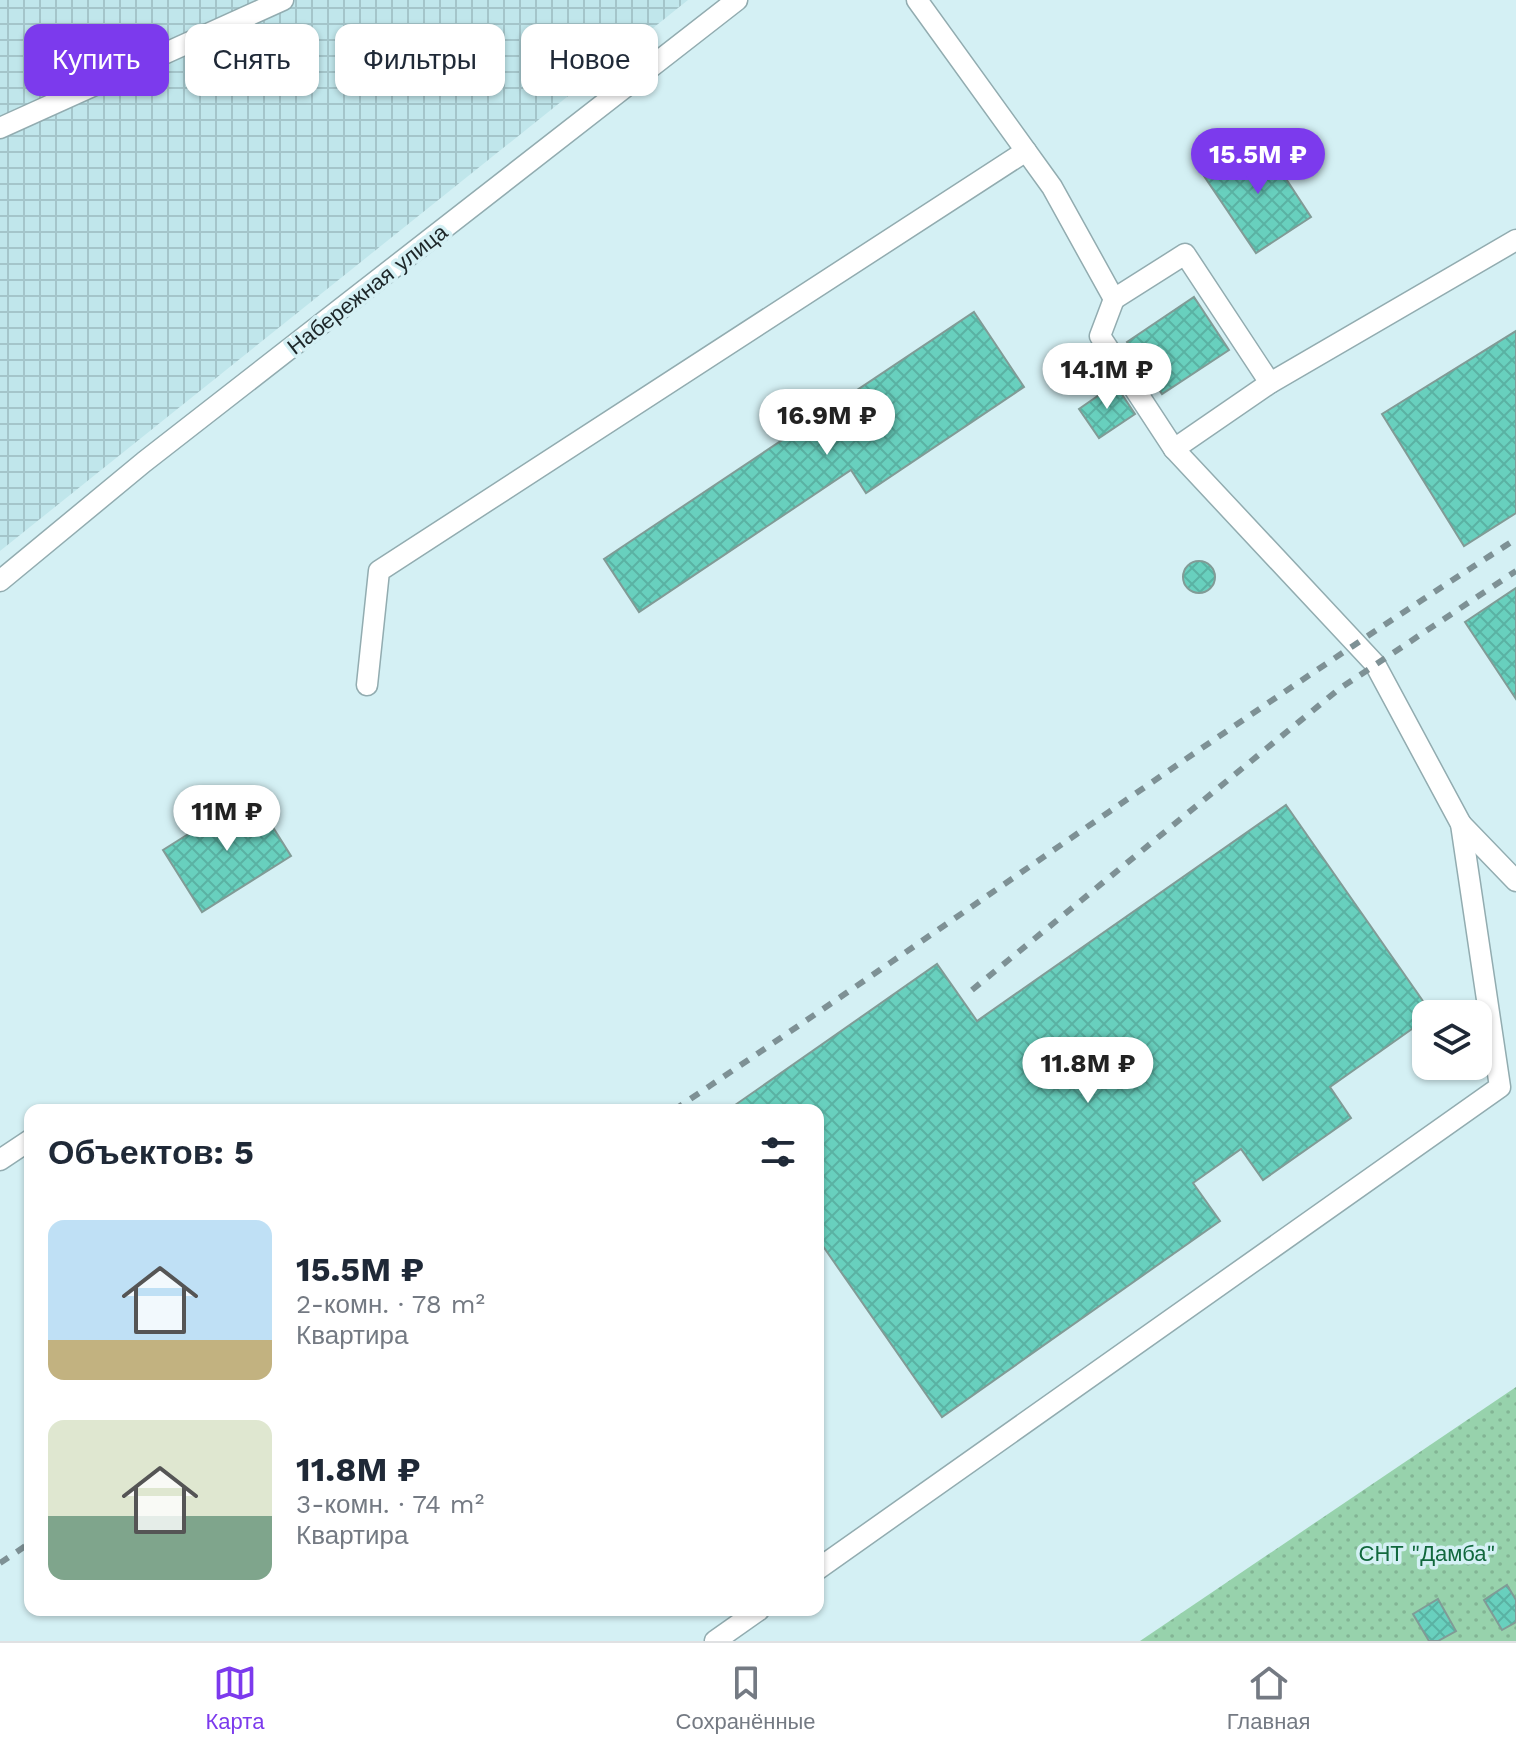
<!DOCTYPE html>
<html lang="ru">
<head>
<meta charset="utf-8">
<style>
	body { margin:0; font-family:"Work Sans",sans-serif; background:#f6f6f7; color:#1f2937; height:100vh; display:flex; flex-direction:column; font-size:30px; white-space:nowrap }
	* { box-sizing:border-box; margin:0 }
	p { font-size:26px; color:#747a83 }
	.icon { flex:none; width:44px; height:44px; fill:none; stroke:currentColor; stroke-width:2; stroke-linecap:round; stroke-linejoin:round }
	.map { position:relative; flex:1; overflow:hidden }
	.panel { position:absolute; left:24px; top:1104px; width:800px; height:512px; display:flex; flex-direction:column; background:#fff; border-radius:16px; box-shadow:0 2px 6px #0004 }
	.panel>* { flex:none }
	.top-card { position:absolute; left:24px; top:24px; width:800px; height:72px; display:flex; gap:16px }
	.controls { position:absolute; left:1412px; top:1000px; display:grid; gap:16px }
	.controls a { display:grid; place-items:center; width:80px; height:80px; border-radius:16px; background:#fff; box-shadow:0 2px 6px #0004; font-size:40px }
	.price { position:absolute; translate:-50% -68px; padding:0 18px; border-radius:28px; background:#fff; color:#222; font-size:26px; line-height:52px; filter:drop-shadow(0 2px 4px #0008) }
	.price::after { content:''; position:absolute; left:50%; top:48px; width:24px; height:18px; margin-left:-12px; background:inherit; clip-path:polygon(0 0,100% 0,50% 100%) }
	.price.selected { background:#7c3aed; color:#fff }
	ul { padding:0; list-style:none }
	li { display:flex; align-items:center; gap:24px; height:200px; padding:0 24px }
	li span { display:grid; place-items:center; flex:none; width:224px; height:160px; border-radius:16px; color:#555 }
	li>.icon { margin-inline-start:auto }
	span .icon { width:96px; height:96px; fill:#fffc; stroke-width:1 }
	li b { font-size:34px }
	h2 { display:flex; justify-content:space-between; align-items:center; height:96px; padding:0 24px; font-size:34px }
	.chip { padding:0 28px; border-radius:16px; background:#fff; box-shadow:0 2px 6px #0004; font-size:28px; line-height:72px }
	.chip.selected { background:#7c3aed; color:#fff }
	.menu { display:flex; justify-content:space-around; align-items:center; height:112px; border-top:2px solid #e0e1e3; background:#fff; font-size:22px; color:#747a83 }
	.menu a { display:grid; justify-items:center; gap:4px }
	.menu .selected { color:#7c3aed }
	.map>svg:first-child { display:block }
	.industrial { fill:url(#industrial-grid) }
	.garden { fill:url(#garden-dots) }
	.building { fill:url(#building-cross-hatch); stroke:#819b96; stroke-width:2 }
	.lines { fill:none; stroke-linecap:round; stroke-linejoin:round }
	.lane-casing { stroke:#92acb0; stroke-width:23 }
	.lane { stroke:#fff; stroke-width:20 }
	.rail { stroke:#7e9195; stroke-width:6; stroke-dasharray:10 10; stroke-linecap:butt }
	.labels { text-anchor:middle; stroke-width:7; stroke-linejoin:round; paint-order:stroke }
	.street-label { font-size:22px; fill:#1c2628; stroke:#d4f0f4 }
	.park-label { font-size:22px; fill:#11683d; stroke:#d4f0f4 }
</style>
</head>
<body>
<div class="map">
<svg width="1516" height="1641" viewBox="0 0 1516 1641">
	<defs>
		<pattern id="industrial-grid" width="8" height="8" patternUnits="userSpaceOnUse" patternTransform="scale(2)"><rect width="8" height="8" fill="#c0e6eb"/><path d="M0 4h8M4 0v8" fill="none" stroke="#a4c5ca"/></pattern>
		<pattern id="garden-dots" width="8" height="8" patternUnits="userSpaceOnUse" patternTransform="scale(2)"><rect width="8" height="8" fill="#97d2ac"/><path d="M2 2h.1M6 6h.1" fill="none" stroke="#82b494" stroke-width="1.8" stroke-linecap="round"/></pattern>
		<pattern id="building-cross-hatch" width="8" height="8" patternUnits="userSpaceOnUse" patternTransform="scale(2)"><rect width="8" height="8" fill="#68d0be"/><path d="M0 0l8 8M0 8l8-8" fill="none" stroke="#5ab2a3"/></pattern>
	</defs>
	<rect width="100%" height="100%" fill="#d4f0f4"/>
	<polygon class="industrial" points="0,0 688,0 0,551"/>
	<polygon class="garden" points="1516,1387 1516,1641 1140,1641"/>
	<g class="building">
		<polygon points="1260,139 1311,217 1256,253 1204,176"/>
		<polygon points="1194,297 1229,350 1162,394 1127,342"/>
		<polygon points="974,312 1024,387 866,493 851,470 639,612 604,559"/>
		<polygon points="1516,331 1516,513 1464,546 1382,414"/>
		<polygon points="1115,384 1135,414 1099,438 1079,409"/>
		<circle cx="1199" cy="577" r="16"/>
		<polygon points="1516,588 1516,699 1465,622"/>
		<polygon points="252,794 291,856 202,912 163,850"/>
		<polygon points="1286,805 1432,1014 1426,1014 1426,1019 1330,1087 1351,1118 1263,1180 1241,1149 1193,1183 1220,1221 942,1417 818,1239 818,1110 728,1110 937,964 977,1021"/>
		<polygon points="1507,1585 1516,1600 1516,1622 1502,1630 1484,1600"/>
		<polygon points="1438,1599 1456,1631 1438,1641 1429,1641 1413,1614"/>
	</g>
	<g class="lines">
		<g class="lane-casing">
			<g id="lane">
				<polyline points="917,0 1052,187 1114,299 1185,254 1270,383"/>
				<polyline points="0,128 283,0"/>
				<polyline points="1174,449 1270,383 1516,240"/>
				<polyline points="0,581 144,462 737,0"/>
				<polyline points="367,685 379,571 1026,151"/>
				<polyline points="1461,824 1516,881"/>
				<polyline points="0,1160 30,1140"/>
				<polyline points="818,1569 1500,1087 1461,824 1375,664 1174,449 1100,336 1114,299"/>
				<polyline points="715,1641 759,1610"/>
			</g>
		</g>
		<use href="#lane" class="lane"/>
		<g class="rail">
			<polyline points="972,990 1339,689 1516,571"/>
			<path d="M674,1110C956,921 1231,722 1516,539"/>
			<polyline points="0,1563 30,1543"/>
		</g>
	</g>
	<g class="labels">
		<g class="street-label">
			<text transform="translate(367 289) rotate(-38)" y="8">Набережная улица</text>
		</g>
		<g class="park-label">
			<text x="1427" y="1561">СНТ "Дамба"</text>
		</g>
	</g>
</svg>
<div class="controls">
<a><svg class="icon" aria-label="layers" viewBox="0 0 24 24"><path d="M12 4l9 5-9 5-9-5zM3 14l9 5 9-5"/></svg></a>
</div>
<b class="price selected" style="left:1258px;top:196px">15.5M ₽</b>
<b class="price" style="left:1107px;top:411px">14.1M ₽</b>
<b class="price" style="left:827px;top:457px">16.9M ₽</b>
<b class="price" style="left:227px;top:853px">11M ₽</b>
<b class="price" style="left:1088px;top:1105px">11.8M ₽</b>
<div class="top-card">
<a class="chip selected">Купить</a>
<a class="chip">Снять</a>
<a class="chip">Фильтры</a>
<a class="chip">Новое</a>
</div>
<section class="panel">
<h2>Объектов: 5<svg class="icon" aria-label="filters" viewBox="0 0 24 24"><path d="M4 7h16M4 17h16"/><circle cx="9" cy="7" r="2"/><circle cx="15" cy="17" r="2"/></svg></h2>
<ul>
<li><span style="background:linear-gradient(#bfe0f5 75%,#c2b280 0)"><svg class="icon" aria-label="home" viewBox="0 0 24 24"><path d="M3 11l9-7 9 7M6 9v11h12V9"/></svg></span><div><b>15.5M ₽</b><p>2-комн. · 78 m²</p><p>Квартира</p></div></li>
<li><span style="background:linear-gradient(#dfe7d0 60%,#7fa58c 0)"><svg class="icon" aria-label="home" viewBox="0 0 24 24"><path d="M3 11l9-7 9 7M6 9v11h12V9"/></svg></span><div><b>11.8M ₽</b><p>3-комн. · 74 m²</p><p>Квартира</p></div></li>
</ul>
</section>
</div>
<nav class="menu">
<a class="selected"><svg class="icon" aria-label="map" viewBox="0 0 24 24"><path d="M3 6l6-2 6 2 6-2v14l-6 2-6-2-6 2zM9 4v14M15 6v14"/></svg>Карта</a>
<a><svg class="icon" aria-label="saved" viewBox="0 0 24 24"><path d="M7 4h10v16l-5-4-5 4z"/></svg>Сохранённые</a>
<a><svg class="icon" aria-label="home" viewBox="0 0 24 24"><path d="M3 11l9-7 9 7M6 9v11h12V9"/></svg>Главная</a>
</nav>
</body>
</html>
